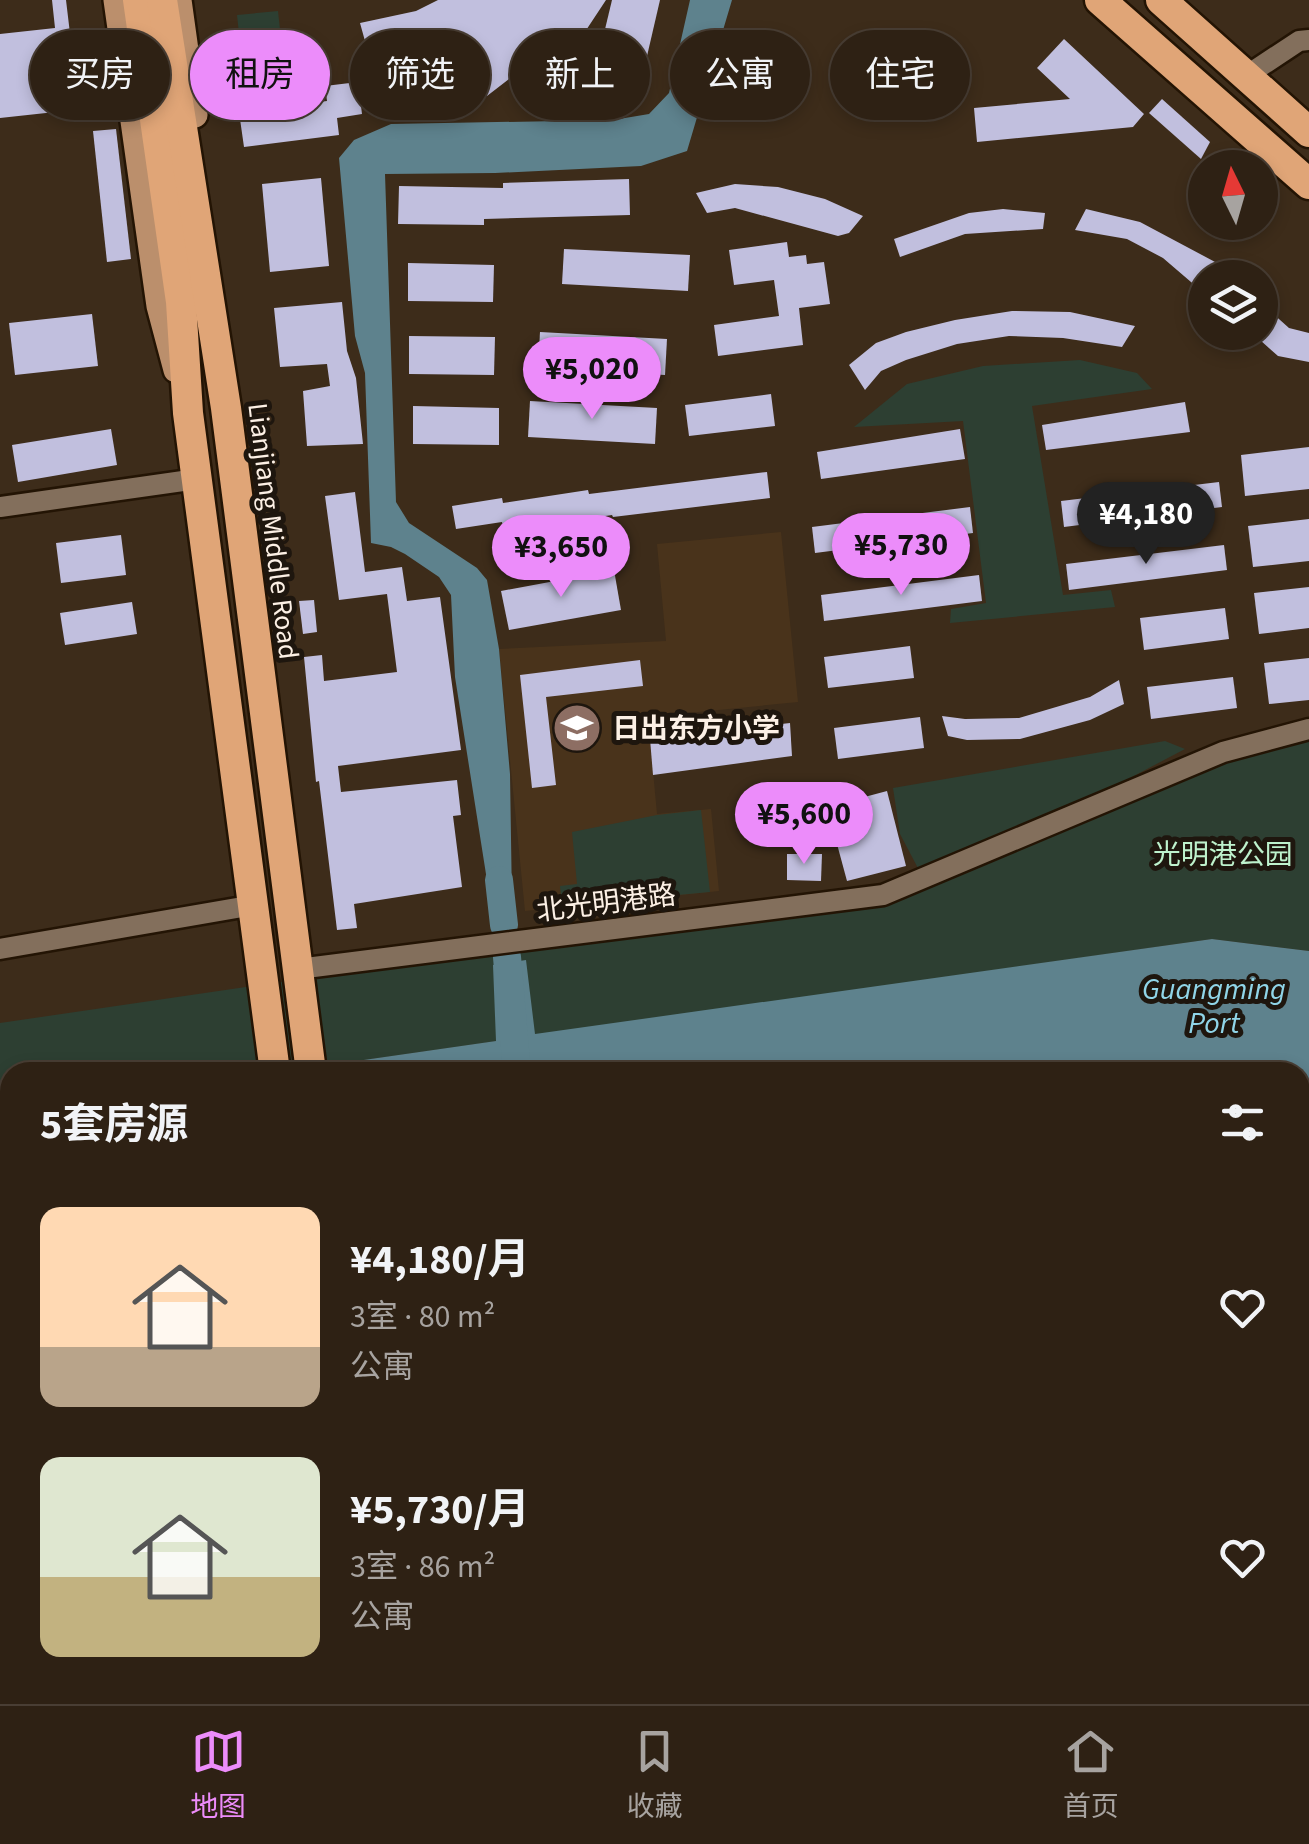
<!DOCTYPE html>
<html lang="zh">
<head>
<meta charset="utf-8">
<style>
	body { margin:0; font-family:"Source Sans 3","Noto Sans SC",sans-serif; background:#3a2e22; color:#f1f3f6; height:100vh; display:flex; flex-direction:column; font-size:38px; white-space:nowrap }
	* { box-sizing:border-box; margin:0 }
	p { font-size:32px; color:#a7a3a0 }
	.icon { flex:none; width:55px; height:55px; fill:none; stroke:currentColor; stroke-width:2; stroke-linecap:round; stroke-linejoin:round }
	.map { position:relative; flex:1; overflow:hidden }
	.side { position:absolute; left:0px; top:1062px; width:1310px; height:642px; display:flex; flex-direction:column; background:#2e2114; border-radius:30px 30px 0 0; box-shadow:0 5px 15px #0003,0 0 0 2px #493e34 }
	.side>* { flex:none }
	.hud { position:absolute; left:30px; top:30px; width:1250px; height:90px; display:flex; gap:20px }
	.needle { width:65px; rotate:355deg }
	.buttons { position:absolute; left:1188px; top:150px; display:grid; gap:20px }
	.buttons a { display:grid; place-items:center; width:90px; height:90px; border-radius:50%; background:#2e2114; box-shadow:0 5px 15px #0003,0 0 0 2px #493e34; font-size:50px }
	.price { position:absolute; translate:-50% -85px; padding:0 22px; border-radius:35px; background:#ec8cfa; color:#111; font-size:32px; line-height:65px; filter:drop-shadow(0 2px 5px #0008) }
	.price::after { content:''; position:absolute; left:50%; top:60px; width:30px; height:22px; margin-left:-15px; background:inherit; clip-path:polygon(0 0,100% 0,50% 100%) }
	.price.current { background:#222; color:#fff }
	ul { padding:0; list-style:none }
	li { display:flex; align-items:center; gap:30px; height:250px; padding:0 40px }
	li span { display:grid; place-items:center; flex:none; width:280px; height:200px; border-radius:20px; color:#555 }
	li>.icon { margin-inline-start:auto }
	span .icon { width:120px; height:120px; fill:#fffc; stroke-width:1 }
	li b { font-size:42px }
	h2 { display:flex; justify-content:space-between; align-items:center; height:120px; padding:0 40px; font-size:42px }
	.tag { padding:0 35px; border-radius:45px; background:#2e2114; box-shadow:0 5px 15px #0003,0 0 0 2px #493e34; font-size:35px; line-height:90px }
	.tag.current { background:#ec8cfa; color:#111 }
	.tab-bar { display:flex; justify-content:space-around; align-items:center; height:140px; border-top:2px solid #493e34; background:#2e2114; font-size:28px; color:#a7a3a0 }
	.tab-bar a { display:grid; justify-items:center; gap:5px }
	.tab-bar .current { color:#ec8cfa }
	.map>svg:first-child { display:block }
	.built { fill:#49331b }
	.green { fill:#2d3f32 }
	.water { fill:#5e828d }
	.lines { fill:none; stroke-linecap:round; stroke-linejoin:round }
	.river { stroke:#5e828d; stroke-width:28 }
	.building { fill:#c1bfde }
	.minor-casing { stroke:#231404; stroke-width:25 }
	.major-casing { stroke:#231404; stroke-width:30 }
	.highway-casing { stroke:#231404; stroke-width:35 }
	.minor { stroke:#836f5c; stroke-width:20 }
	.major { stroke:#bb8f6c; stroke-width:25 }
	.highway { stroke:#e0a577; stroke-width:30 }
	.labels { text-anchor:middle; stroke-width:10; stroke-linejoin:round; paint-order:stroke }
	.street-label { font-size:28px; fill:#fcf0e5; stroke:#1e160e }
	.poi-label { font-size:28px; font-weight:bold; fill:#fcf0e5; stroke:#1e160e; text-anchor:start }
	.park-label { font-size:28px; fill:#bef2cd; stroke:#1e160e }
	.water-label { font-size:30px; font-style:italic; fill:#90d5e8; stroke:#1e160e }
</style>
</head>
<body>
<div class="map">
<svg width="1309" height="1704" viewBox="0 0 1309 1704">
	<rect width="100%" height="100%" fill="#3d2c1a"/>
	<g class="built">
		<polygon points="781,532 798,702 648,717 657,814 711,809 719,891 525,911 499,649 666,641 657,544"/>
		<polygon points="551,1695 767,1695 768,1704 550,1704"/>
	</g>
	<g class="green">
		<polygon points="278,11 287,94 246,99 237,15"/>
		<polygon points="1080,360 1137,373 1152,389 1032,406 1063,595 1111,590 1115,607 950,623 951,609 986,603 963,421 854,427 907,384 983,366"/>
		<polygon points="1165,741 1185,749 1090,799 920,872 900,834 893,788"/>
		<polygon points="1309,741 1309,951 1212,939 280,1072 10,1072 10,1112 0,1113 0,1023 479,953 891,901 1239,754"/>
		<polygon points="701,810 710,892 562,906 560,886 577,884 572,832 657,815"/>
		<polygon points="1300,1143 1309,1144 1309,1265 1300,1266"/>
	</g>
	<g class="water">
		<polygon points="690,0 732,0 687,151 641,166 495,173 385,174 396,502 409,523 477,568 487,580 499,649 510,774 512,902 502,914 491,906 455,677 451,595 439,577 405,554 391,547 371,543 365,373 355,336 339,158 354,140 391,124 613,120 649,114 669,93"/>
		<polygon points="1212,939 1309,951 1309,1144 1300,1143 1300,1072 280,1072 496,1041 493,965 526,960 535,1034"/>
		<polygon points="10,1112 10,1695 73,1695 75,1704 0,1704 0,1113"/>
	</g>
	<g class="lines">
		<g class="river">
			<polyline points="499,880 504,925"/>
			<polyline points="507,957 517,1072"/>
		</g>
	</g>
	<g class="building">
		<polygon points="52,0 66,0 76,84 89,82 92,108 0,118 0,34 55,28"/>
		<polygon points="438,0 606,0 571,53 560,40 487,96 475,87 443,97 435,87 378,88 360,23 416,11"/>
		<polygon points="612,0 660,0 641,82 595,71"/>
		<polygon points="1064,39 1144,114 1133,127 977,142 974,108 1070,99 1037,68"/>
		<polygon points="358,82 362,114 337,118 339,135 244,147 239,112 327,101 325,86"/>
		<polygon points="1162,99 1210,142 1201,159 1149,113"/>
		<polygon points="116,129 131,259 107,262 93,131"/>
		<polygon points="321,178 329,266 270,272 262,184"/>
		<polygon points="629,179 630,215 484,219 484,225 398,224 399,186 503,188 503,183"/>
		<polygon points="735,184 778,187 825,199 863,216 849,233 838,236 735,208 707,213 696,193"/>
		<polygon points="1003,209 1045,213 1043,229 965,234 900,257 894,239 969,213"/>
		<polygon points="1086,209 1140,222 1217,263 1234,278 1205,278 1205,294 1163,258 1127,239 1075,230"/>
		<polygon points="787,242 789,257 806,255 807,264 824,262 830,304 799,308 803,345 718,356 714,325 779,316 774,280 734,285 729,250"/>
		<polygon points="564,249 690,255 688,291 562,284"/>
		<polygon points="408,263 494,265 493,302 408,301"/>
		<polygon points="342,302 347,351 356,378 363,444 307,446 303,391 330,386 327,364 280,367 274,308"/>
		<polygon points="1260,302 1289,328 1309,333 1309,362 1278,356 1260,340"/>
		<polygon points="1012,311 1070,312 1135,326 1122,347 1063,338 1009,336 957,344 906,360 881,371 865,390 849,365 876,343 906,332 955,320"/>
		<polygon points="92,314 98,366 15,375 9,323"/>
		<polygon points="540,332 667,339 665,375 538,368"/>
		<polygon points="409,336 495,337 494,375 409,374"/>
		<polygon points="771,394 775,426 689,436 685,405"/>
		<polygon points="530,401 657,408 655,444 528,437"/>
		<polygon points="1185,402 1190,432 1046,450 1042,425"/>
		<polygon points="413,406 499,408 499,445 413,444"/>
		<polygon points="111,429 117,465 18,482 12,445"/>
		<polygon points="960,429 965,459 821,479 817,452"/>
		<polygon points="1309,447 1309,489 1245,496 1241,455"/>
		<polygon points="767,472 770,498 613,517 612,515 504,532 502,522 456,529 452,506 502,498 503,503 588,490 589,494"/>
		<polygon points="1219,482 1222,507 1064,527 1061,501"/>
		<polygon points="355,492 365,572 402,567 407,601 440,597 461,750 338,766 341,792 457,780 461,815 453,816 462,887 354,904 357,928 337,930 319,781 316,782 304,657 322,655 324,681 397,672 387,594 339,600 325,496"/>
		<polygon points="970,507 973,533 815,553 812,527"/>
		<polygon points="1309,519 1309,561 1253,567 1248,526"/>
		<polygon points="121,535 126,575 61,583 56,543"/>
		<polygon points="1224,545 1227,570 1069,590 1066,564"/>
		<polygon points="614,570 621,610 509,630 501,591"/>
		<polygon points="979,575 982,601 824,621 821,595"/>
		<polygon points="1309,587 1309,628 1259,634 1254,593"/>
		<polygon points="314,600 317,632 303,634 299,601"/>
		<polygon points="132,602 137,634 65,645 60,613"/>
		<polygon points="1225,608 1229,639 1144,650 1140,618"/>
		<polygon points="910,646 914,678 828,688 824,657"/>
		<polygon points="1309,658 1309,700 1269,704 1264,663"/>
		<polygon points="640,660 643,686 546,697 556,785 532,788 520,675"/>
		<polygon points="1233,677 1237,708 1151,719 1147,687"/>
		<polygon points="1119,680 1124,704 1090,720 1020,739 967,740 948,736 942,716 965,719 1019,718 1090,697"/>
		<polygon points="920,717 924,748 838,759 834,728"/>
		<polygon points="790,723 792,756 653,775 650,739"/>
		<polygon points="887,791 906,866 847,881 827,807"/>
		<polygon points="787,854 822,854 821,881 787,880"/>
	</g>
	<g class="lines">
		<g class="minor-casing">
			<g id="minor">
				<polyline points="1246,76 1299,41 1309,40"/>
				<polyline points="0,507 197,479"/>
				<polyline points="0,949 254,905"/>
				<polyline points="298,969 883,895 1223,752 1309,729"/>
				<polyline points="1300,1293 1309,1293"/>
				<polyline points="0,1424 10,1421"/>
			</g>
		</g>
		<g class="major-casing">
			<g id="major">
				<polyline points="116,0 159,306 176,370"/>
				<polyline points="179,0 195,115"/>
				<polyline points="348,1695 349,1704"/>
				<polyline points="409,1695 410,1704"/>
			</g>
		</g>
		<g class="highway-casing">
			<g id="highway">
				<polyline points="138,0 181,302 188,413 275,1072"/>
				<polyline points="162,0 226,408 311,1072"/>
				<polyline points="1100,0 1309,184"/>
				<polyline points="1161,0 1309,132"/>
				<polyline points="369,1695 370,1704"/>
			</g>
		</g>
		<use href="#minor" class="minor"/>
		<use href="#major" class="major"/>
		<use href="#highway" class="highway"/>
	</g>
	<defs>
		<g id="school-disc" transform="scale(2.5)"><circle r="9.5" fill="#8d6e63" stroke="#1e160e"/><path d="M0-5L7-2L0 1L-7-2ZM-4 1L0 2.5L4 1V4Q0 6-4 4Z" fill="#fff"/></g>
	</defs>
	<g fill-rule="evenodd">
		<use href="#school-disc" x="577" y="728"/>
	</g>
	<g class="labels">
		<g class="street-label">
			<text transform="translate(274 531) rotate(83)" y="10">Lianjiang Middle Road</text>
			<text transform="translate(606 902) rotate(-7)" y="10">北光明港路</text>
		</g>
		<g class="poi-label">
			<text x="612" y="738">日出东方小学</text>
		</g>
		<g class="park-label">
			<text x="1223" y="864">光明港公园</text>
		</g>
		<g class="water-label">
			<text x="1214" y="999">Guangming<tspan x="1214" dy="34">Port</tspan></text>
		</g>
	</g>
</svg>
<div class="buttons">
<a><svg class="needle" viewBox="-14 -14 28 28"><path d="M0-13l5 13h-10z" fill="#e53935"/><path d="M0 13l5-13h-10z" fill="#a7a3a0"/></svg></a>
<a><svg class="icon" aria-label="layers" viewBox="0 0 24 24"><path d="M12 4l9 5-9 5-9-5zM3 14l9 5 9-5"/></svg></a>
</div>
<b class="price" style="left:592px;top:422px">¥5,020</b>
<b class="price current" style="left:1146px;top:567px">¥4,180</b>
<b class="price" style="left:901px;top:598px">¥5,730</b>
<b class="price" style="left:561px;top:600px">¥3,650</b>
<b class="price" style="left:804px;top:867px">¥5,600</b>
<div class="hud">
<a class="tag">买房</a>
<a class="tag current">租房</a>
<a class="tag">筛选</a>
<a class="tag">新上</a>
<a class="tag">公寓</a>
<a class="tag">住宅</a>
</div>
<section class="side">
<h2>5套房源<svg class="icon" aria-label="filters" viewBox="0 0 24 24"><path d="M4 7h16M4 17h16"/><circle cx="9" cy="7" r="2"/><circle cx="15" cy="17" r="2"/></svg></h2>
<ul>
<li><span style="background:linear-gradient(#ffd9b3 70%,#b9a48a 0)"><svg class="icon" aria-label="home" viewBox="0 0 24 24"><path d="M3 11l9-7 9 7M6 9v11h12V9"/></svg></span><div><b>¥4,180/月</b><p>3室 · 80 m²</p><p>公寓</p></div><svg class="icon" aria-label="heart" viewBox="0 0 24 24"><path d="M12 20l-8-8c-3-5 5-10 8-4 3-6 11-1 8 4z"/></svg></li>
<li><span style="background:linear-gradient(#dfe7d0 60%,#c2b280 0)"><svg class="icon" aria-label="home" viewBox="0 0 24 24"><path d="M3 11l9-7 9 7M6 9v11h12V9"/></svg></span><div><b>¥5,730/月</b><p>3室 · 86 m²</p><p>公寓</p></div><svg class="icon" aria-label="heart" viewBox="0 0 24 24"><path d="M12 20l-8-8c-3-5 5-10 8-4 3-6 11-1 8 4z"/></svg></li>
</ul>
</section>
</div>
<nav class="tab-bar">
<a class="current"><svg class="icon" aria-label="map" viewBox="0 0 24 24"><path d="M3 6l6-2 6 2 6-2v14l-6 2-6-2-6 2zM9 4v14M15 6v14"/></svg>地图</a>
<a><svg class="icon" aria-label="saved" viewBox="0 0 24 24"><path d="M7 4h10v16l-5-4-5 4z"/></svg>收藏</a>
<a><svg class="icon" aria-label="home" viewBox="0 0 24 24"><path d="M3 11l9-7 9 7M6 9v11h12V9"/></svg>首页</a>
</nav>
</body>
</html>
